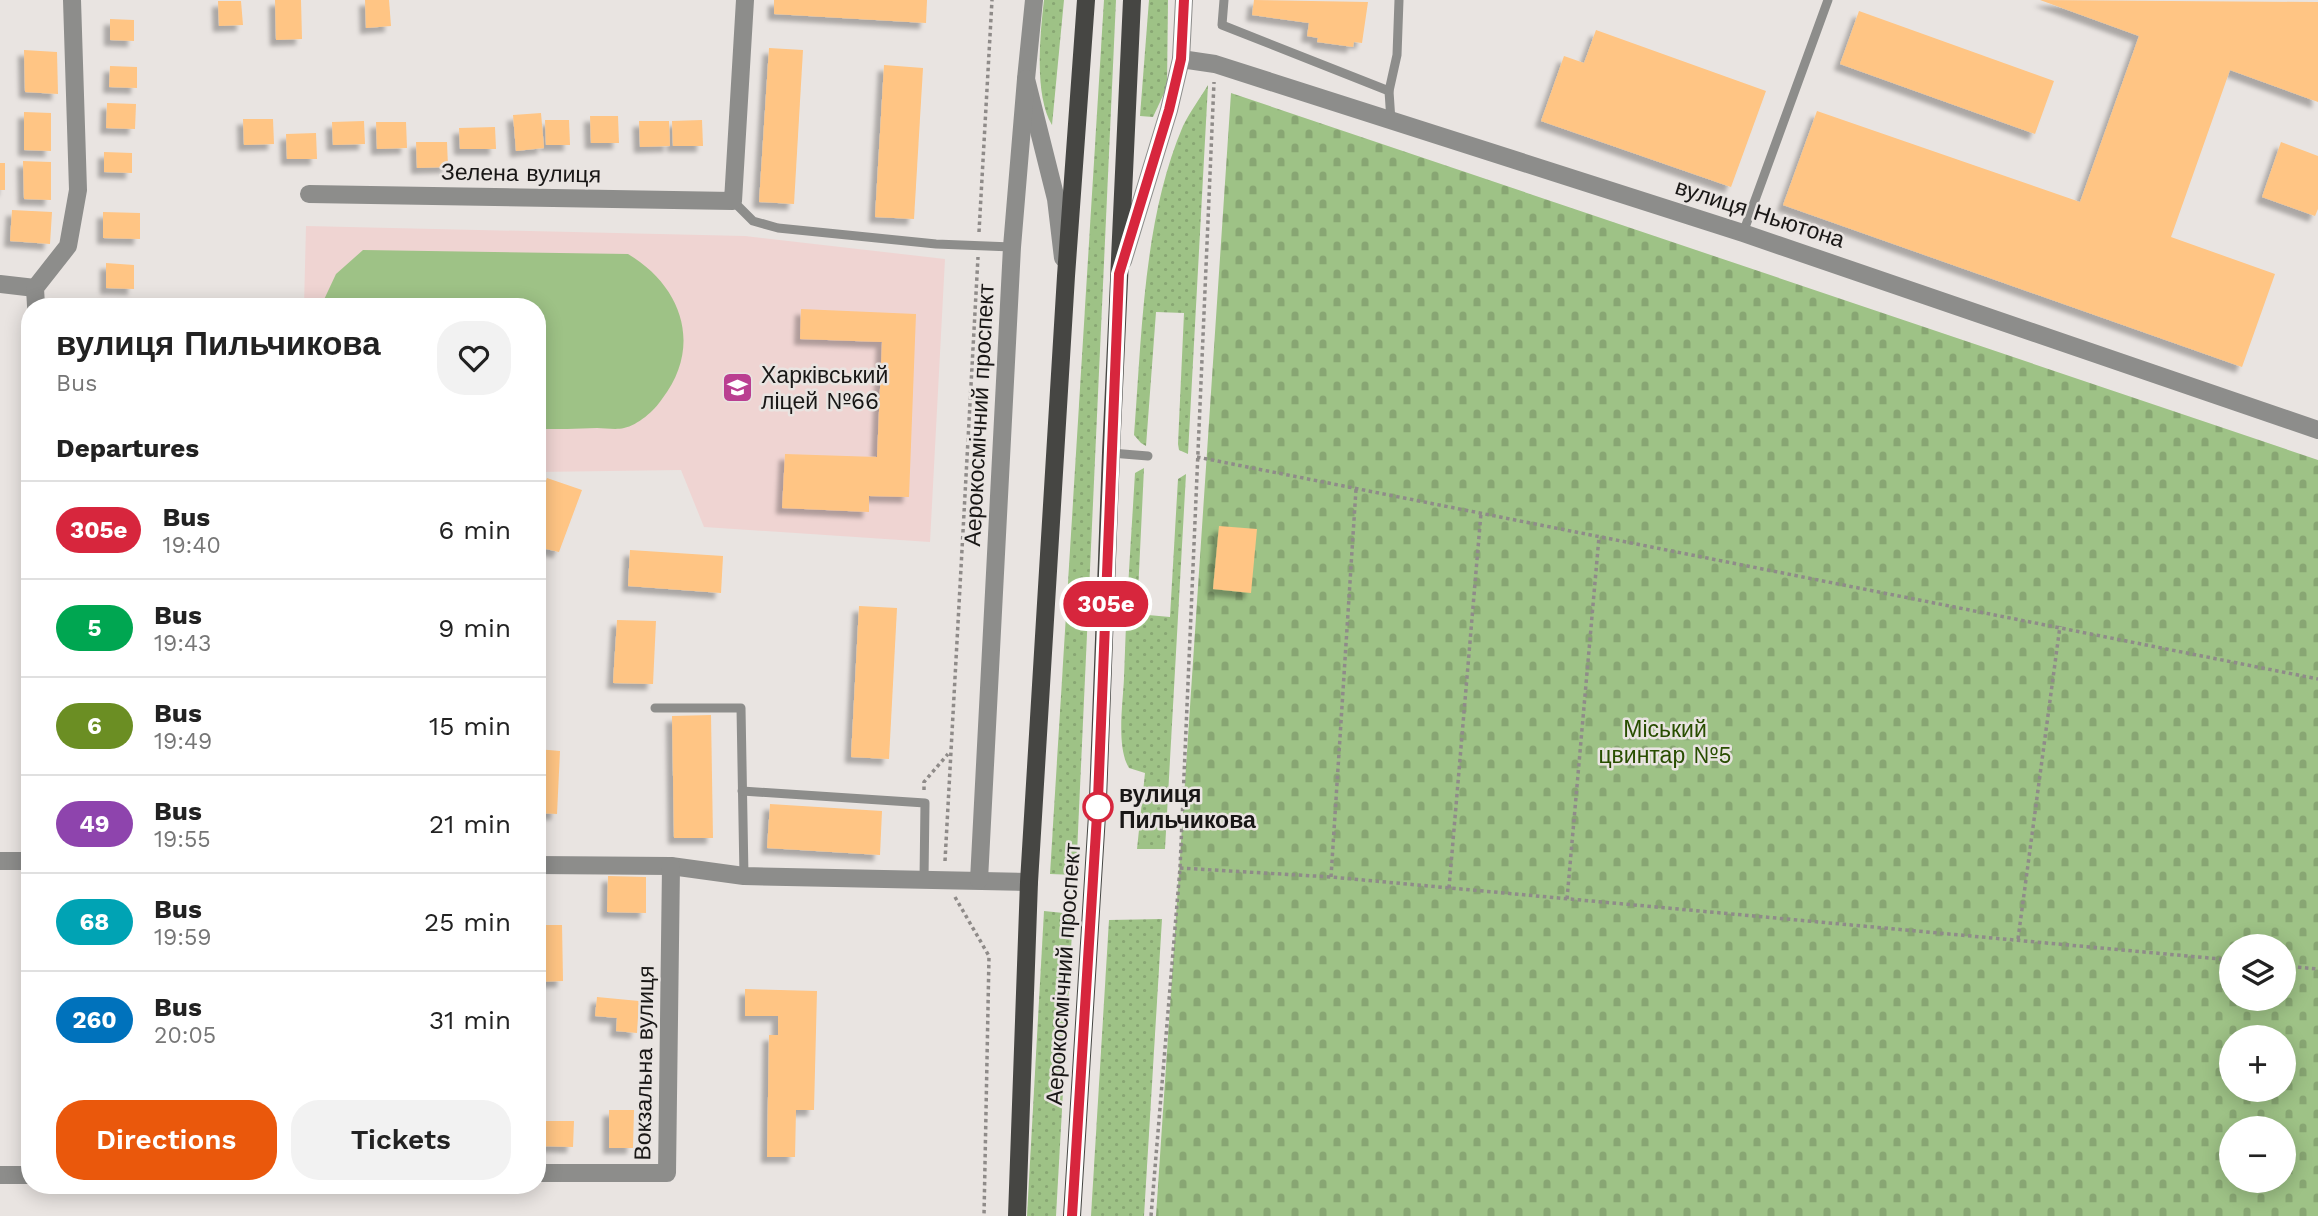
<!DOCTYPE html>
<meta charset="utf-8">
<style>
body{margin:0;font-family:"Work Sans",sans-serif;background:#f2f2f2;color:#222;height:100vh;display:flex;flex-direction:column;font-size:26px;white-space:nowrap}
*{box-sizing:border-box;margin:0}
p{font-size:23px;color:#767676}
.icon{flex:none;width:38px;height:38px;fill:none;stroke:currentColor;stroke-width:2;stroke-linecap:round;stroke-linejoin:round}
.map{position:relative;flex:1;overflow:hidden}
.details{position:absolute;left:21px;top:298px;width:525px;height:896px;display:flex;flex-direction:column;background:#fff;border-radius:28px;box-shadow:0 4px 18px #0003}
.details>*{flex:none}
.badge{padding:0 14px;border-radius:23px;font-size:24px;line-height:46px}
.controls{position:absolute;left:2219px;top:934px;display:grid;gap:14px}
.controls a{display:grid;place-items:center;width:77px;height:77px;border-radius:50%;background:#fff;box-shadow:0 4px 18px #0003;font-size:35px}
.map>.badge{position:absolute;translate:-50% -50%;box-shadow:0 0 0 4px #fff}
h2{padding:0 35px;font-size:26px;line-height:63px}
.round{display:grid;place-items:center;flex:none;width:74px;height:74px;border-radius:28px;background:#f2f2f2}
.head{display:flex;align-items:center;justify-content:space-between;height:119px;padding:0 35px}
h1{font-size:33px;font-weight:600;line-height:52px}
.button{display:flex;gap:14px;margin-top:auto;padding:14px 35px}
.button a{flex:1;height:80px;border-radius:28px;background:#ea580c;color:#fff;font-size:28px;font-weight:600;line-height:80px;text-align:center}
.button a+a{background:#f2f2f2;color:#222}
ul{padding:0;list-style:none}
li{display:flex;align-items:center;gap:21px;height:98px;padding:0 35px;border-top:2px solid #e0e0e0}
li div{flex:1}
li b{display:block;font-size:26px}
li em{font-style:normal}
li .badge{min-width:77px;font-weight:700;text-align:center}
.map>svg:first-child{display:block}
.education{fill:#efd4d2}
.grass{fill:url(#grass-dots)}
.cemetery{fill:url(#cemetery-stones);fill-rule:evenodd}
.garden{fill:#9ec286}
.building{fill:#ffc584;filter:url(#shadow)}
.lines{fill:none;stroke-linecap:round;stroke-linejoin:round}
.path{stroke:#8f8b89;stroke-width:3.5;stroke-dasharray:3.5 3.5;stroke-linecap:butt}
.lane{stroke:#8d8d8b;stroke-width:9}
.street{stroke:#8d8d8b;stroke-width:18}
.primary{stroke:#464643;stroke-width:18}
.line-casing{stroke:#fff;stroke-width:16}
.line{stroke:#d7263d;stroke-width:10}
.stop-dot{fill:#fff;stroke:#d7263d;stroke-width:3.5}
.labels{text-anchor:middle;stroke-width:5;stroke-linejoin:round;paint-order:stroke}
.street-label{font-size:23px;fill:#191716;stroke:#e9e4e1}
.poi-label{font-size:23px;fill:#191716;stroke:#e9e4e1;text-anchor:start}
.park-label{font-size:23px;fill:#284d00;stroke:#e9e4e1}
.stop-label{font-size:23px;font-weight:bold;fill:#191716;stroke:#e9e4e1;text-anchor:start}
</style>
<div class="map">
<svg width="2318" height="1216" viewBox="0 0 2318 1216">
<defs>
<pattern id="grass-dots" width="8" height="8" patternUnits="userSpaceOnUse" patternTransform="scale(1.75)"><rect width="8" height="8" fill="#9ec286"/><path d="M2 2h.1M6 6h.1" fill="none" stroke="#88a673" stroke-width="1.8" stroke-linecap="round"/></pattern>
<pattern id="cemetery-stones" width="16" height="16" patternUnits="userSpaceOnUse" patternTransform="scale(1.75)"><rect width="16" height="16" fill="#9ec286"/><path d="M2 7V4a2 2 0 0 1 4 0v3zM10 15v-3a2 2 0 0 1 4 0v3z" fill="#88a673"/></pattern>
<filter id="shadow"><feDropShadow dx="-6" dy="6" stdDeviation="2" flood-color="#0004"/></filter>
</defs>
<rect width="100%" height="100%" fill="#e9e4e1"/>
<path class="education" d="M306 226 745 236 945 259 930 542 704 527 681 470 537 472V306H304Z"/>
<g class="grass">
<path d="M1044 0H1064L1052 125C1034 96 1040 34 1044 0Z"/>
<path d="M1104 0H1116L1076 875 1050 874Z"/>
<path d="M1149 0H1168L1167 87 1153 117 1140 116Z"/>
<path d="M1208 85 1188 454 1179 450 1178 444 1184 313 1156 312 1146 446 1141 443 1134 435C1142 335 1143 220 1183 126 1190 112 1200 98 1208 85Z"/>
<path d="M1144 468 1137 614 1170 617 1178 479 1186 474 1165 849H1137L1145 773 1129 768C1116 747 1123 703 1124 678 1126 609 1131 541 1135 473Z"/>
<path d="M1044 911 1073 914 1056 1216H1027Z"/>
<path d="M1162 919 1144 1216H1091L1109 920Z"/>
</g>
<path class="cemetery" d="M1231 93 2318 460V1216H1156ZM2231 947H2284V999H2231ZM2231 1038H2284V1090H2231ZM2231 1129H2284V1181H2231Z"/>
<path class="garden" d="M363 250 628 254C682 286 703 346 662 399 654 411 638 425 624 428 616 430 605 428 597 428 577 429 557 429 537 429V306H321L336 274Z"/>
<g class="building">
<path d="M275 0H301L302 39 276 40Z"/>
<path d="M365 0H389L391 26 366 28Z"/>
<path d="M774 0H927L926 23 774 14Z"/>
<path d="M1254 0 1368 2 1362 43 1354 42 1353 47 1317 42 1318 38 1307 36 1309 23 1252 15Z"/>
<path d="M2040 0 2318 2V102L2230 70 2171 237 2275 274 2242 367 1783 205 1817 111 2080 202 2139 36Z"/>
<path d="M218 1H241L243 25 219 26Z"/>
<path d="M1859 11 2054 81 2035 134 1840 64Z"/>
<path d="M110 19 134 20V41L110 40Z"/>
<path d="M1596 30 1766 91 1731 187 1541 121 1564 56 1584 63Z"/>
<path d="M769 48 803 50 794 204 759 202Z"/>
<path d="M24 50 57 52 58 94 25 92Z"/>
<path d="M884 65 923 68 914 219 875 217Z"/>
<path d="M110 66 137 67V88L109 87Z"/>
<path d="M107 103 136 104 135 129 106 128Z"/>
<path d="M24 112 51 113V151L24 150Z"/>
<path d="M541 113 544 148 516 151 513 115Z"/>
<path d="M590 116H618L619 143H591Z"/>
<path d="M243 119H273L274 144 244 145Z"/>
<path d="M545 120H569L570 145H546Z"/>
<path d="M702 120 703 146H673L672 121Z"/>
<path d="M364 121 365 144 333 145 332 122Z"/>
<path d="M639 121H669L670 146 640 147Z"/>
<path d="M376 122H406L407 148 377 149Z"/>
<path d="M495 127 496 149H460L459 128Z"/>
<path d="M316 133 317 159H287L286 134Z"/>
<path d="M416 142H447L448 167 417 168Z"/>
<path d="M2281 142 2318 156V209L2315 216 2262 197Z"/>
<path d="M104 152 132 153V173L104 172Z"/>
<path d="M23 161 51 162V200L24 199Z"/>
<rect x="0" y="163" width="5" height="27"/>
<path d="M12 210 52 212 50 244 10 241Z"/>
<path d="M103 212 140 213V239L103 238Z"/>
<path d="M106 263 134 265V289L106 288Z"/>
<path d="M801 309 916 314 909 497 869 496V512L782 508 785 454 877 457 882 342 800 339Z"/>
<path d="M547 478 582 490 559 552 546 549 538 577 537 505Z"/>
<path d="M1219 526 1257 529 1251 593 1213 589Z"/>
<path d="M630 550 723 556 721 593 628 586Z"/>
<path d="M859 606 897 608 889 759 851 757Z"/>
<path d="M617 620 656 621 653 684 613 683Z"/>
<path d="M711 715 713 838H674L672 716Z"/>
<path d="M537 749 560 751 557 814 537 813Z"/>
<path d="M770 804 882 811 880 855 767 848Z"/>
<path d="M608 876 646 877V913L607 912Z"/>
<path d="M537 925H562L563 981 537 982Z"/>
<path d="M745 989 817 991 814 1110H796L795 1157H767L769 1035H778V1016H745Z"/>
<path d="M597 997 639 1001 637 1033 616 1031 617 1018 595 1016Z"/>
<path d="M537 1103H544V1121H574L573 1147 537 1146Z"/>
<path d="M609 1110H634L633 1148H609Z"/>
</g>
<g class="lines">
<g class="path">
<path d="M979 232 992 0"/>
<path d="M1197 457 2318 679"/>
<path d="M924 790V782L948 754"/>
<path d="M945 861 978 257"/>
<path d="M1180 868 1331 877 2231 960"/>
<path d="M1331 877 1356 489"/>
<path d="M1449 888 1481 513"/>
<path d="M955 897 989 956 984 1216"/>
<path d="M1567 899 1599 537"/>
<path d="M2018 939 2060 626"/>
<path d="M2284 966 2318 969"/>
<path d="M1151 1216 1180 868 1214 82"/>
</g>
<g class="lane">
<path d="M1224 0 1222 25 1389 91"/>
<path d="M1391 121 1389 91 1397 55 1399 0"/>
<path d="M733 201 753 221 778 228 936 244 1012 247"/>
<path d="M1743 233 1828 0"/>
<path d="M1111 453 1148 456"/>
<path d="M655 708H741L744 876"/>
<path d="M742 791 925 803 924 879"/>
</g>
<g class="street">
<path d="M1034 0 1026 79 1056 199 1063 258"/>
<path d="M1181 59 1215 64 1743 233 2318 430"/>
<path d="M309 194 733 201 745 0"/>
<path d="M1123 261 1169 110 1181 59 1184 0"/>
<path d="M0 284 35 288"/>
<path d="M36 306 35 288 68 246 78 190 72 0"/>
<path d="M0 861H30"/>
<path d="M537 865 671 866 744 876 1029 882"/>
<path d="M979 880 1012 247 1026 79"/>
<path d="M537 1173H667L671 866"/>
<path d="M0 1175H30"/>
</g>
<g class="primary">
<path d="M1017 1216 1029 882 1066 276 1086 0"/>
<path d="M1072 1216 1098 799 1111 453 1132 0"/>
</g>
</g>
<g class="lines">
<defs>
<path id="line" d="M1072 1216 1098 799 1119 274 1169 110 1181 59 1184 0"/>
</defs>
<use href="#line" class="line-casing"/>
<use href="#line" class="line"/>
</g>
<defs>
<symbol id="school-square" viewBox="-11 -11 22 22"><rect x="-9" y="-9" width="18" height="18" rx="4" fill="#ba3f91" stroke="#e9e4e1"/><path d="M0-5L7-2L0 1L-7-2ZM-4 1L0 2.5L4 1V4Q0 6-4 4Z" fill="#fff"/></symbol>
</defs>
<g fill-rule="evenodd">
<use href="#school-square" x="720" y="370" width="35" height="35"/>
</g>
<circle class="stop-dot" cx="1098" cy="807" r="14"/>
<g class="labels">
<g class="street-label">
<text transform="translate(521 173) rotate(1)" y="8">Зелена вулиця</text>
<text transform="translate(1760 213) rotate(18)" y="8">вулиця Ньютона</text>
<text transform="translate(979 415) rotate(-87)" y="8">Аерокосмічний проспект</text>
<text transform="translate(1063 974) rotate(-86)" y="8">Аерокосмічний проспект</text>
<text transform="translate(644 1063) rotate(-89)" y="8">Вокзальна вулиця</text>
</g>
<g class="poi-label">
<text x="761" y="383">Харківський<tspan x="761" dy="26">ліцей №66</tspan></text>
</g>
<g class="park-label">
<text x="1665" y="737">Міський<tspan x="1665" dy="26">цвинтар №5</tspan></text>
</g>
<g class="stop-label">
<text x="1119" y="802">вулиця<tspan x="1119" dy="26">Пильчикова</tspan></text>
</g>
</g>
</svg>
<div class="controls">
<a><svg class="icon" aria-label="layers" viewBox="0 0 24 24"><path d="M12 4l9 5-9 5-9-5zM3 14l9 5 9-5"/></svg></a>
<a>+</a>
<a>−</a>
</div>
<b class="badge" style="left:1106px;top:604px;background:#d7263d;color:#fff">305e</b>
<section class="details">
<div class="head"><div><h1>вулиця Пильчикова</h1><p>Bus</p></div><a class="round"><svg class="icon" aria-label="heart" viewBox="0 0 24 24"><path d="M12 20l-8-8c-3-5 5-10 8-4 3-6 11-1 8 4z"/></svg></a></div>
<h2>Departures</h2>
<ul>
<li><span class="badge" style="background:#d7263d;color:#fff">305e</span><div><b>Bus</b><p>19:40</p></div><em>6 min</em></li>
<li><span class="badge" style="background:#00a651;color:#fff">5</span><div><b>Bus</b><p>19:43</p></div><em>9 min</em></li>
<li><span class="badge" style="background:#6b8e23;color:#fff">6</span><div><b>Bus</b><p>19:49</p></div><em>15 min</em></li>
<li><span class="badge" style="background:#8e44ad;color:#fff">49</span><div><b>Bus</b><p>19:55</p></div><em>21 min</em></li>
<li><span class="badge" style="background:#00a3b4;color:#fff">68</span><div><b>Bus</b><p>19:59</p></div><em>25 min</em></li>
<li><span class="badge" style="background:#0072bc;color:#fff">260</span><div><b>Bus</b><p>20:05</p></div><em>31 min</em></li>
</ul>
<div class="button"><a>Directions</a><a>Tickets</a></div>
</section>
</div>
